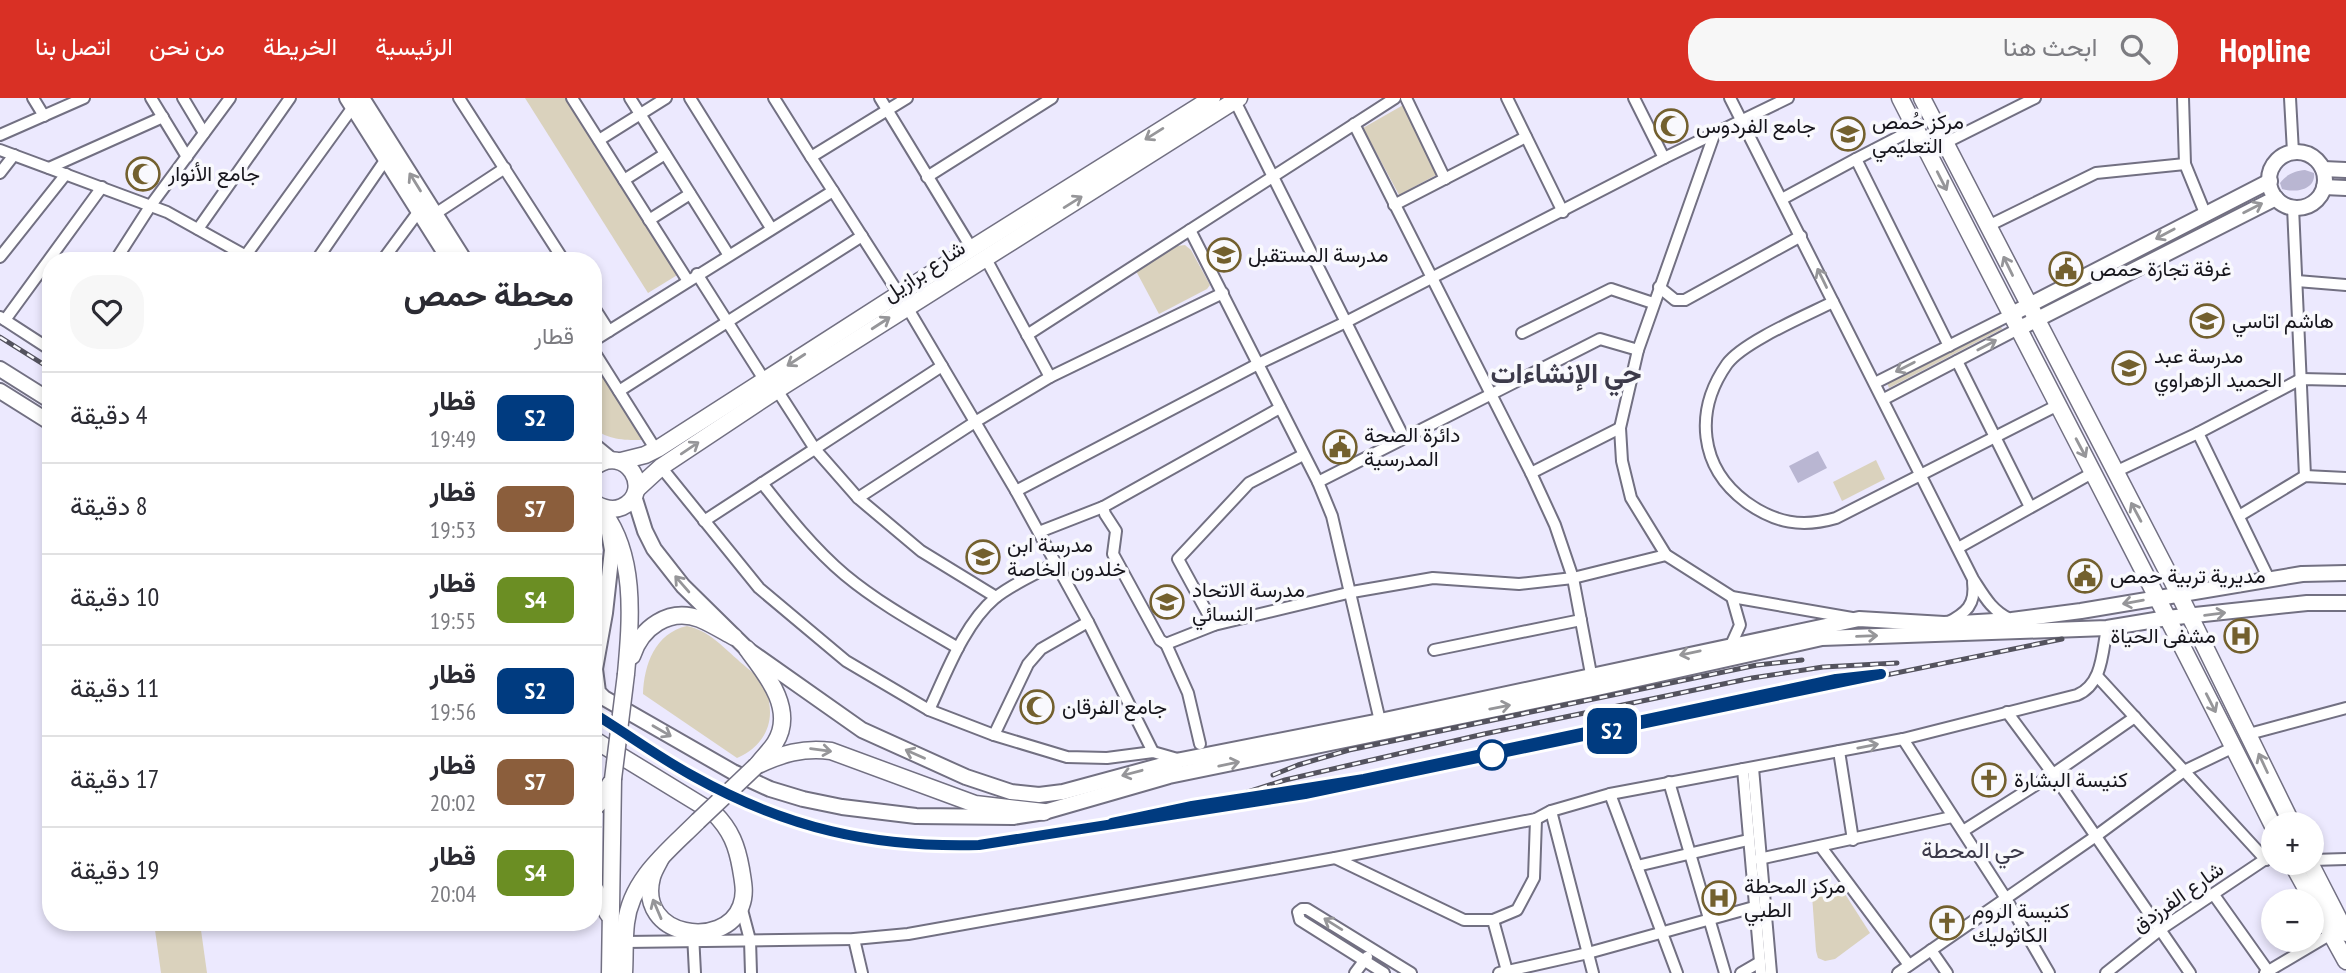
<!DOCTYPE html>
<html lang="ar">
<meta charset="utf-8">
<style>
body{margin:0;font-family:"PT Sans Narrow",Vazirmatn,sans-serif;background:#f7f7f7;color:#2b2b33;direction:rtl;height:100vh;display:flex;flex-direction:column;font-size:26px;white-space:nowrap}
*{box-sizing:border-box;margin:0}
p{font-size:23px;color:#7c7c81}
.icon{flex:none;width:38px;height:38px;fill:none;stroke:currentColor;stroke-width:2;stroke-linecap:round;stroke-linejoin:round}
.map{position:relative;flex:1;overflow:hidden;direction:ltr}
.drawer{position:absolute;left:42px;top:154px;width:560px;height:679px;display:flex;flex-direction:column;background:#fff;border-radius:28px;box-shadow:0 4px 10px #0003;direction:rtl}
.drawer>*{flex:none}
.badge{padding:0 14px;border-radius:10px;font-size:24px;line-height:46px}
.controls{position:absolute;left:2261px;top:714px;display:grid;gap:14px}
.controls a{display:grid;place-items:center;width:63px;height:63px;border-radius:50%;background:#fff;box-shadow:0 4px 10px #0003;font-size:35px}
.map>.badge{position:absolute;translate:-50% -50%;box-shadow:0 0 0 4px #fff}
.round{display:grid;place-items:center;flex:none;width:74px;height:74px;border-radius:28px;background:#f7f7f7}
.headline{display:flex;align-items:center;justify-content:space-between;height:119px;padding:0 28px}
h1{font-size:33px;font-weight:700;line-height:52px}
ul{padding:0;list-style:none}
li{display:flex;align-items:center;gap:21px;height:91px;padding:0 28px;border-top:2px solid #e1e1e2}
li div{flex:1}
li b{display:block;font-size:26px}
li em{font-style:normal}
li .badge{min-width:77px;font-weight:700;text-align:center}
header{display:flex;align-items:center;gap:42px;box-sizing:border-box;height:98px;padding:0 35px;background:#d93025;color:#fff}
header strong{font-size:33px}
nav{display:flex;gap:38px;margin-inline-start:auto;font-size:24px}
.search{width:490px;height:63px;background:#f7f7f7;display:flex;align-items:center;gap:18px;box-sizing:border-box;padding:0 24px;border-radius:28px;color:#7c7c81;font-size:26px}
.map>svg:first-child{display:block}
.green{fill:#dad2bd}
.water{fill:#b9b6d2}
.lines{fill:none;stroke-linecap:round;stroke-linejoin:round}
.minor-casing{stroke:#727082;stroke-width:14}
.major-casing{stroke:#727082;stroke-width:18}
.highway-casing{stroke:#727082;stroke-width:19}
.minor{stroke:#fff;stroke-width:10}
.major{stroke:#fff;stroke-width:14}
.highway{stroke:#fff;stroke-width:16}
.rail-casing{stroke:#54535e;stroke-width:5}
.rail{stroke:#f9f9fd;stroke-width:2.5;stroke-dasharray:8;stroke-linecap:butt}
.highway-bridge-casing{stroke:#727082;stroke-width:19;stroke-linecap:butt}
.highway-bridge{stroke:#fff;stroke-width:16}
.oneway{stroke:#969699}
.line-casing{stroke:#fff;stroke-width:16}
.line{stroke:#003b80;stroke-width:10}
.stop-dot{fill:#fff;stroke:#003b80;stroke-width:3.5}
.labels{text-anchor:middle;stroke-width:7;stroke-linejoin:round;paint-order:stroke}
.poi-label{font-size:21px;fill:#16151c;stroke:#f9f9fd;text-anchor:start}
.street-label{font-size:21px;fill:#16151c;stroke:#f9f9fd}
.neighbourhood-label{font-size:23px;fill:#3c3a4a;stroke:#f9f9fd}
.district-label{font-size:28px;font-weight:bold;fill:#3c3a4a;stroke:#f9f9fd}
</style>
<header>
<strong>Hopline</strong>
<div class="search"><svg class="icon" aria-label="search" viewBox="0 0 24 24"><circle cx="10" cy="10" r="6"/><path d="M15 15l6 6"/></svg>ابحث هنا</div>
<nav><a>الرئيسية</a><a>الخريطة</a><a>من نحن</a><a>اتصل بنا</a></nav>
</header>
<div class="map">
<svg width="2346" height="875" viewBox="0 0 2346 875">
<rect width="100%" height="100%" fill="#ece9fe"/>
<g class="green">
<path d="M525 0H567L679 176 648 195Z"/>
<path d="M1405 6 1438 76 1399 97 1363 30Z"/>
<path d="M2244 103 2247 107 2057 203 2054 199Z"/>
<path d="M1185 147 1191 152 1210 187 1207 191 1159 216 1136 173 1177 148Z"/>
<path d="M2000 226 2002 231 1889 290 1887 285Z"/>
<path d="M593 261 643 339 641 342C622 342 609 342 593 330Z"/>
<path d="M1876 362 1885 381 1842 403 1833 384Z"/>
<path d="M687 528C709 533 721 547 737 561 745 569 759 578 765 588 768 592 769 599 769 604 774 630 760 650 737 660L643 596C644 567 655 535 687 528Z"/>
<path d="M1838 785 1870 835 1835 861 1825 863 1818 860 1816 853 1812 797Z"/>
<path d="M200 825 207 875H161L155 832Z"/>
</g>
<g class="water">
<path d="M2305 72 2314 75C2316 92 2295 95 2282 91L2280 85C2287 76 2295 73 2305 72Z"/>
<path d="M1818 353 1827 370 1798 385 1789 368Z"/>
</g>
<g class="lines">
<defs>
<g id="minor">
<path d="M33 0 44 18"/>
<path d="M151 0 187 59"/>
<path d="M183 0 204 35"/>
<path d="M459 0 564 163"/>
<path d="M572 0 688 183"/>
<path d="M630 0 728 156"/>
<path d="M690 0 771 130"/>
<path d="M774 0 811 59"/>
<path d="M880 0 972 151"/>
<path d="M1406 0 1445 81"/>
<path d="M1507 0 1563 114"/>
<path d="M1634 0 1664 60"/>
<path d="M1730 0 1973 481C1984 498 1992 513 2010 521"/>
<path d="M2183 0 2185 66 2205 115"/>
<path d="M2290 0 2293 54"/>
<path d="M1235 3 1404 340"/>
<path d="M1354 26 1531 375 1555 427 1573 480 1591 576"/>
<path d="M1916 30 1856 61 1949 248"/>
<path d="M0 37 84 0"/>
<path d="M1714 37 1638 252 1620 330 1622 363 1631 400 1666 457 1732 499 1852 520"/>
<path d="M599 42 666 0"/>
<path d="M1945 45 2035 0"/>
<path d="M0 52 167 114 255 163"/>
<path d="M49 70 163 19"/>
<path d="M0 75 14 57"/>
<path d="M927 79 1052 0"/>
<path d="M624 82 665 56"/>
<path d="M833 93 899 196"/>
<path d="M1782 101 1856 61"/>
<path d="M1394 107 1526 39"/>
<path d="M2293 109 2305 378"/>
<path d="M435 116 505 70"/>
<path d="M649 122 690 96"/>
<path d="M1988 128 2096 75 2185 66"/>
<path d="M198 131 290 0"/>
<path d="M1190 132 1318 384 1332 418 1380 623"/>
<path d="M246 157 353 9"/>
<path d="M0 159 66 76"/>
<path d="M115 163 151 107 230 0"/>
<path d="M316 163 386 61"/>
<path d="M382 163 419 113"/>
<path d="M697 176 765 283"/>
<path d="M2297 183 2346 187"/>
<path d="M1659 189 1675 202H1685L1801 138"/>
<path d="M1833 204C1807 217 1743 244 1727 266 1694 313 1699 369 1746 404 1775 425 1802 430 1836 420L2058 307"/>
<path d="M593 208 609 233"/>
<path d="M907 209 1016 393"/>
<path d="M0 219 51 252"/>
<path d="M5 222 102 89"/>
<path d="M1522 235 1611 191 1653 205"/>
<path d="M1027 237 1395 0"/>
<path d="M593 243 833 93 811 59 907 0"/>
<path d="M593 252 656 352"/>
<path d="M1957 263 2030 409"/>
<path d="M1050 279 1223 195"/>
<path d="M1875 285 2010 217"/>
<path d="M777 292 815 351 858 400 975 324 1050 279 985 159"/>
<path d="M619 293 862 138"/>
<path d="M1884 301 2018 231"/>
<path d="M2198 335 2301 281 2346 282"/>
<path d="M1303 357 1249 385 1178 461 1214 527 1352 494 1433 480 1519 486 1573 480 1666 457"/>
<path d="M661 369 759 490 846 563 929 612 994 637 1067 659 1107 660 1153 654 1181 662"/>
<path d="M2115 374 2198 335 2269 481"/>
<path d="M1531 375 1620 330"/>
<path d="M1318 384 1600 241 1638 252"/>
<path d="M762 385C787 417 814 451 845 477 880 506 919 527 958 550"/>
<path d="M858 400 921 453 996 499"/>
<path d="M2239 418 2305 378 2346 380"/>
<path d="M704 423 942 268"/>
<path d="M1039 434 1103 409"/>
<path d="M1958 450 2094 374"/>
<path d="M1947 525C1966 515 1976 507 1973 484"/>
<path d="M1214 527 1166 546 1160 542 1113 456 1116 433 1105 416 1103 409 1280 310"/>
<path d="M1166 546 1188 595 1200 646"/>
<path d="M1731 547 1740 527 1732 499"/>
<path d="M1434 552 1581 522"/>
<path d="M2097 578 2266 762"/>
<path d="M929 612C946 576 964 526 995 500 1012 486 1036 476 1056 465"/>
<path d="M2007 614 2053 676 2190 875"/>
<path d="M2249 636 2346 610"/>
<path d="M994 637 1028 566 1041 551 1088 524"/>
<path d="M1903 641 2005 799 2049 875"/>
<path d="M1839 653 1853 742"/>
<path d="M1153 654 1088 524 1016 393 1258 266 1346 224 1664 60 1788 0"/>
<path d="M1753 670 1771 875"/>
<path d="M1743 671 1761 875"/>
<path d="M1669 684 1725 875"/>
<path d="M1610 696 1677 875"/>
<path d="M1551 713 1593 875"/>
<path d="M1963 733 2053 676 2135 619"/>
<path d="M1821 749 1909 867"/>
<path d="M1335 760 1464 822H1493L1517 812 1534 780 1536 721"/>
<path d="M1759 761 1952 719"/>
<path d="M2312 762 2346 761"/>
<path d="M1637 768 1748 742"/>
<path d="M2214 797 2268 873"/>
<path d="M741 808 750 842 751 875"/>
<path d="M1493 822 1507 873"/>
<path d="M693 836 695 875"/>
<path d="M854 841 862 875"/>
<path d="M625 844 854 841 908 836 1335 760 1536 721 1551 713 1610 696 1903 641 2077 597C2103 586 2102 554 2107 530"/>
<path d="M1931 852 1947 875"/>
<path d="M1355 875 1367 859"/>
<path d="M1384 875 1300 822 1298 814 1302 811H1307L1411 875"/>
<path d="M1499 875 1588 855 1754 809"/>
<path d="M1741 875 1760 864"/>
<path d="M1898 875 2096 738 2184 673 2234 649"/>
<path d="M2106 875 2161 831 2273 756"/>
<path d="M2265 875 2331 836"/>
</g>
<g id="major">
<path d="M347 0 450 163"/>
<path d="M362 0 465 163"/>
<circle cx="2297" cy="82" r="28"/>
<path d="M2323 71 2346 72"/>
<path d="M2324 89 2346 90"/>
<path d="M2010 217 2270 83"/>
<path d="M2018 231 2276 100"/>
<path d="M0 271 51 303"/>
<path d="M0 293 51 325"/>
<path d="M593 347 610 361"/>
<path d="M634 398 645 433 654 451 683 488 747 551 862 632 966 679 1011 694 1039 697 1063 694 1181 662 1380 623 1859 521 1944 526 2012 522 2081 513 2302 476 2346 475"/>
<path d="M608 429 612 452 605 515 595 571 598 594 604 600 733 674 770 691 803 701 842 709 916 718 1013 719 1044 714 1169 678 1593 591 1822 540 2107 530 2167 520 2307 505H2346"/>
</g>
<g id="highway">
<path d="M1900 0C2024 243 2151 484 2273 728"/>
<path d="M1922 0 2179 496 2292 726"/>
<path d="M621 363 645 357 659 350 899 196 1212 0"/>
<path d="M593 370C626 343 655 394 622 409 613 413 605 411 596 406"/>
<path d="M637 391 661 369 777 292 1239 0"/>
<path d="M599 409C637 453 631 521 626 576"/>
<path d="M747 551C766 576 796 612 775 645 770 653 763 659 758 666"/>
<path d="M632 558C641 530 669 509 700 521 712 526 723 533 734 539"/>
<path d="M593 641 714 715C731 732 737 748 741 771 743 784 746 795 741 808 725 852 636 840 652 779 654 772 658 766 661 760"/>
<path d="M756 668C781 656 804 649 831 653L975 706 1044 714"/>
<path d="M593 711 603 701 610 686"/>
<path d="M2292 765 2346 863"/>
<path d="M2310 765 2346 835"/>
<path d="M593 787 608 816"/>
<path d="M610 875 613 681"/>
<path d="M624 875C625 859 624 841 626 825 631 781 668 753 698 723"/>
</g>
</defs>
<use href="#minor" class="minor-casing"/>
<use href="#major" class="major-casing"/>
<use href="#highway" class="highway-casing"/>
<use href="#minor" class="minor"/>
<use href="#major" class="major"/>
<use href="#highway" class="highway"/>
<defs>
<g id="rail">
<path d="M0 239 51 271"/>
<path d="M593 615C626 636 659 659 693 678 786 730 873 749 979 747L1305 696 2062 541"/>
<path d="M1273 677 1298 667 1349 652 1757 567 1802 562"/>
<path d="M1229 700 1285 682 1484 636 1752 580 1823 569 1897 565"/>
</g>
</defs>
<use href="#rail" class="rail-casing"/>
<use href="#rail" class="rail"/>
<defs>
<g id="highway-bridge">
<path d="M613 681 626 576"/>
<path d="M698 723 756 668"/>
</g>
</defs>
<use href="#highway-bridge" class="highway-bridge-casing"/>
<use href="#highway-bridge" class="highway-bridge"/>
</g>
<defs><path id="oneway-shaft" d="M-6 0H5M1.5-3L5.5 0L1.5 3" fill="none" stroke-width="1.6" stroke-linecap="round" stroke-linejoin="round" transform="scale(1.75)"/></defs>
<g class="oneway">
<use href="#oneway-shaft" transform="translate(1154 36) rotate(148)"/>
<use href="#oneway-shaft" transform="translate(1942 83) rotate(63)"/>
<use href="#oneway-shaft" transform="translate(415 84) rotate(-122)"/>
<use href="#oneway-shaft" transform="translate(1073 104) rotate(-32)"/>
<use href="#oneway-shaft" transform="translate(2253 110) rotate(-27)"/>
<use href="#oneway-shaft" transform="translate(2165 136) rotate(152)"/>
<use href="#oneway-shaft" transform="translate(2008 168) rotate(-116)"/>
<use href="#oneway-shaft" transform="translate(1822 180) rotate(-116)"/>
<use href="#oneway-shaft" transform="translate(881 225) rotate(-33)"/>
<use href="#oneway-shaft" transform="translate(1987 247) rotate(-28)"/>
<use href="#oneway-shaft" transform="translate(796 262) rotate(147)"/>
<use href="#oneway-shaft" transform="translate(1905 269) rotate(153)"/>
<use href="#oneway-shaft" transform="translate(690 350) rotate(-34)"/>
<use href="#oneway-shaft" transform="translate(2081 350) rotate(62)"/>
<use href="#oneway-shaft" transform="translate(2136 414) rotate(-118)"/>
<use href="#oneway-shaft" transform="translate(682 486) rotate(-131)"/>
<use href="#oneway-shaft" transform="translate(2133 504) rotate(170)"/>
<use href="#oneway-shaft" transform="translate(2215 516) rotate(-7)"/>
<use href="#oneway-shaft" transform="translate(1867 538) rotate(-2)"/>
<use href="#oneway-shaft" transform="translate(1690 555) rotate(168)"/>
<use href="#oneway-shaft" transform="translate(2211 605) rotate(63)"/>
<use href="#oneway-shaft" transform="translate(1500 609) rotate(-11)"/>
<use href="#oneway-shaft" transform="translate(662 633) rotate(30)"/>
<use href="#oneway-shaft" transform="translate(1868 648) rotate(-11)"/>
<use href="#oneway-shaft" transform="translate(821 652) rotate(7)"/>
<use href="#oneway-shaft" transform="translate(915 656) rotate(-156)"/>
<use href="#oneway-shaft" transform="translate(2263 665) rotate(-115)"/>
<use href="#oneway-shaft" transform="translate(1229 666) rotate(-12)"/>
<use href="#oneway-shaft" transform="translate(1132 675) rotate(165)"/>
<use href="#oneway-shaft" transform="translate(657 811) rotate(-113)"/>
<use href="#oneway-shaft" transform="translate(1333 826) rotate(-148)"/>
</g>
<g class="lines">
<defs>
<path id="line" d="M593 615C626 635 658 659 693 678 786 730 873 750 979 747L1305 696 1881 576 1836 581 1364 681 1192 708 1112 725"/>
</defs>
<use href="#line" class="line-casing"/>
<use href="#line" class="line"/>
</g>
<defs>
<symbol id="mosque-ring" viewBox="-11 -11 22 22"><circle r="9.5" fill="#f9f9fd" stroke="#73602e" stroke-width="1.5"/><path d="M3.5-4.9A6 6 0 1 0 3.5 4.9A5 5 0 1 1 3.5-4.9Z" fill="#73602e"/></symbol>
<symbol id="school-ring" viewBox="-11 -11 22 22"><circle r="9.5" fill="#f9f9fd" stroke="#73602e" stroke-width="1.5"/><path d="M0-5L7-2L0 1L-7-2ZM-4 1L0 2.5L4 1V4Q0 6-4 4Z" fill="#73602e"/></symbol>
<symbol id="civic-ring" viewBox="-11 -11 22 22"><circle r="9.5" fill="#f9f9fd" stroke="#73602e" stroke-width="1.5"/><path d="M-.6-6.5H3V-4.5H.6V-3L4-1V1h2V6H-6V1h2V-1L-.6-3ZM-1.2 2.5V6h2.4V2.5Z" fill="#73602e"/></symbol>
<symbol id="hospital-ring" viewBox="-11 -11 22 22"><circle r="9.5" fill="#f9f9fd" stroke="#73602e" stroke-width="1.5"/><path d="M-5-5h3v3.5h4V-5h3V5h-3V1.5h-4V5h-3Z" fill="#73602e"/></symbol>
<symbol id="church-ring" viewBox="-11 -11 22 22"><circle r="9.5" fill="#f9f9fd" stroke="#73602e" stroke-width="1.5"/><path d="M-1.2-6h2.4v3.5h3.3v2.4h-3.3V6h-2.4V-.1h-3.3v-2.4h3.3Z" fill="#73602e"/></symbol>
</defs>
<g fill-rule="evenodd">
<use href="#mosque-ring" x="1652" y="9" width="38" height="38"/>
<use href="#school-ring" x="1829" y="17" width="38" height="38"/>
<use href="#mosque-ring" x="124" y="57" width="38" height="38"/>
<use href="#school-ring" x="1205" y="138" width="38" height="38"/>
<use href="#civic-ring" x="2047" y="152" width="38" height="38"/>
<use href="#school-ring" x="2188" y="204" width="38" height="38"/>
<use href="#school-ring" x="2110" y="251" width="38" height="38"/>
<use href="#civic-ring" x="1321" y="330" width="38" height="38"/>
<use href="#school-ring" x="964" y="440" width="38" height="38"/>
<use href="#civic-ring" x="2066" y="459" width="38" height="38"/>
<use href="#school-ring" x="1148" y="485" width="38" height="38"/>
<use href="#hospital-ring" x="2222" y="519" width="38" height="38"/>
<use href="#mosque-ring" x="1018" y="590" width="38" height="38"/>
<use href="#church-ring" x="1970" y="663" width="38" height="38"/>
<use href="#hospital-ring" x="1700" y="781" width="38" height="38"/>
<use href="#church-ring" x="1928" y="806" width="38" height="38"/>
</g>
<circle class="stop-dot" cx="1492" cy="657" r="14"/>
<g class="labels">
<g class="poi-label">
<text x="1872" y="31">مركز حُمص<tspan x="1872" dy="24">التعليمي</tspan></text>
<text x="1696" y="35">جامع الفردوس</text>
<text x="168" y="83">جامع الأنوار</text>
<text x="1248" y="164">مدرسة المستقبل</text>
<text x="2090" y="178">غرفة تجارة حمص</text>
<text x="2232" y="230">هاشم اتاسي</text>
<text x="2154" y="265">مدرسة عبد<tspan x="2154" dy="24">الحميد الزهراوي</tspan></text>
<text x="1364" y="344">دائرة الصحة<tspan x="1364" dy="24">المدرسية</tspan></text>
<text x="1007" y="454">مدرسة ابن<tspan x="1007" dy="24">خلدون الخاصة</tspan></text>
<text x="2110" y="485">مديرية تربية حمص</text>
<text x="1192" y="499">مدرسة الاتحاد<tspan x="1192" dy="24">النسائي</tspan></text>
<text x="2216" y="545" text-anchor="end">مشفى الحياة</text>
<text x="1062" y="616">جامع الفرقان</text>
<text x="2014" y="689">كنيسة البشارة</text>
<text x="1744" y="795">مركز المحطة<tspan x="1744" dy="24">الطبي</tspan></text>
<text x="1972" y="820">كنيسة الروم<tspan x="1972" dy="24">الكاثوليك</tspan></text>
</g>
<g class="street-label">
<text transform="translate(924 173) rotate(-33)" y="7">شارع برازيل</text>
<text transform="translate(2178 799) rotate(-35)" y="7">شارع الفرزدق</text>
</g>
<g class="neighbourhood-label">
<text x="1973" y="760">حي المحطة</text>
</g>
<g class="district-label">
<text x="1566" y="285">حي الإنشاءات</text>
</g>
</g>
</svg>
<div class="controls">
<a>+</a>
<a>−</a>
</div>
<b class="badge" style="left:1612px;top:633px;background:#003b80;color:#fff">S2</b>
<section class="drawer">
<div class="headline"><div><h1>محطة حمص</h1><p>قطار</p></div><a class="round"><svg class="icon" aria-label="heart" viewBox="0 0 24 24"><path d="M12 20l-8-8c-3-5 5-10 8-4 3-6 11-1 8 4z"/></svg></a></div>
<ul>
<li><span class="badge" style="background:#003b80;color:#fff">S2</span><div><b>قطار</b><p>19:49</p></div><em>4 دقيقة</em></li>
<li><span class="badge" style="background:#8b5e3c;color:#fff">S7</span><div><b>قطار</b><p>19:53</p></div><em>8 دقيقة</em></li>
<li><span class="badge" style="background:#6b8e23;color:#fff">S4</span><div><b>قطار</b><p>19:55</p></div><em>10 دقيقة</em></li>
<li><span class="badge" style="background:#003b80;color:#fff">S2</span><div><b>قطار</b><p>19:56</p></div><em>11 دقيقة</em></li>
<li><span class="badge" style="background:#8b5e3c;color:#fff">S7</span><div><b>قطار</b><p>20:02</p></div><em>17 دقيقة</em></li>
<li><span class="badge" style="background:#6b8e23;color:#fff">S4</span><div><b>قطار</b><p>20:04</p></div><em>19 دقيقة</em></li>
</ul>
</section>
</div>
